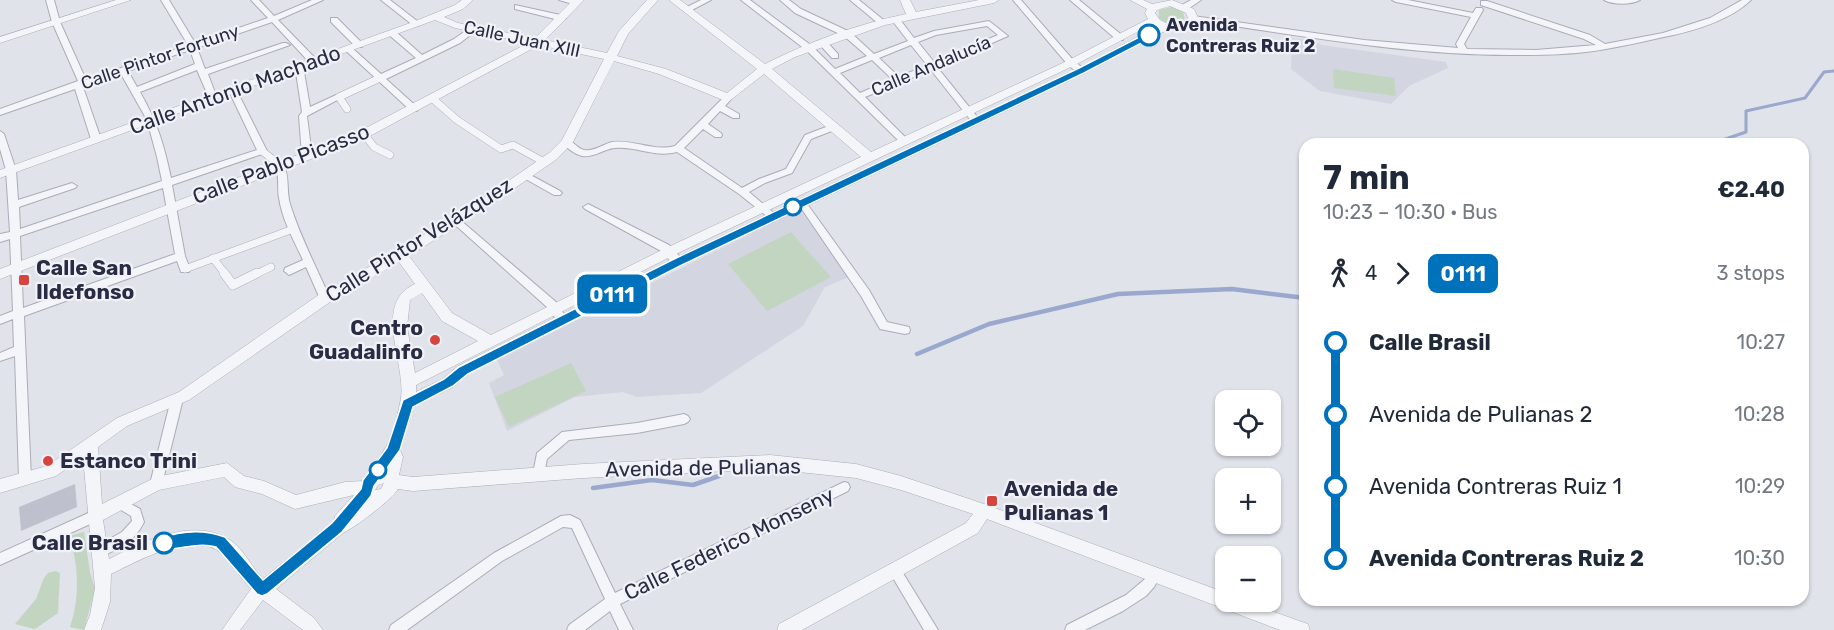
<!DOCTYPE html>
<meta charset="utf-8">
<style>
body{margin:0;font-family:Rubik,sans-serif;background:#f6f6f7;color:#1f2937;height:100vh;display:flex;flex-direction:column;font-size:22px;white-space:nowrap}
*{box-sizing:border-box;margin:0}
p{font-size:20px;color:#747a83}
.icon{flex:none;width:33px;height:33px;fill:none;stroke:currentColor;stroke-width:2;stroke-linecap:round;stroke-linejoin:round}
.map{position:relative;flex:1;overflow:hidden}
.drawer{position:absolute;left:1299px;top:138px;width:510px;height:468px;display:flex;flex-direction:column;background:#fff;border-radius:18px;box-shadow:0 2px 4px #0004}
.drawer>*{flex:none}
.badge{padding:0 12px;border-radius:9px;font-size:21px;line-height:39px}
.controls{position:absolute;left:1215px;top:390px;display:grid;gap:12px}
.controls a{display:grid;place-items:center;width:66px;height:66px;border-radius:12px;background:#fff;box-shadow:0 2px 4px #0004;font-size:30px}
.map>.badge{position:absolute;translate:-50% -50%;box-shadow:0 0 0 3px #fff}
.legs{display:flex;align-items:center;gap:9px;height:66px;padding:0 24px;font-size:20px}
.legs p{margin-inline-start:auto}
.headline{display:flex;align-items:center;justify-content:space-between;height:102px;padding:0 24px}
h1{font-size:33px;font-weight:700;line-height:45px}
ul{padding:0 24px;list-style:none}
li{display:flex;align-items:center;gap:21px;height:72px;font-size:22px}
li i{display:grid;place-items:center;width:9px;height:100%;margin:0 8px;background:currentColor}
li i::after{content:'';width:15px;height:15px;margin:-8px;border:4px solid;border-radius:50%;background:#fff}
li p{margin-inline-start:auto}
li:first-child i{background:linear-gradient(#0000 50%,currentColor 0)}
li:last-child i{background:linear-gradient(currentColor 50%,#0000 0)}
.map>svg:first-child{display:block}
.built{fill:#d3d5e0}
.green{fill:#c2d5c1}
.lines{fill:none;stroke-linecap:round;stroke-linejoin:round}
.stream-far1{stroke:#9aa8cd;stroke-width:3}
.stream{stroke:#9aa8cd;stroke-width:4.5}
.building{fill:#bec0ce}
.pedestrian-far1-casing{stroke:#aaacb9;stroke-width:8}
.pedestrian-casing{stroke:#aaacb9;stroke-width:10}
.minor-casing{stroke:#aaacb9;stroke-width:2}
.tertiary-casing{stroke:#aaacb9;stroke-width:1}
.pedestrian-far1{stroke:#f4f5f8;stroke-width:7}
.pedestrian{stroke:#f4f5f8;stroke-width:9}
.minor{fill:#f4f5f8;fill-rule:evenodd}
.tertiary{fill:#f4f5f8;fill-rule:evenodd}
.line-1{fill:#0072bc;stroke:#fff;stroke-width:1.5}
.stop-1-dot{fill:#fff;stroke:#0072bc;stroke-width:3}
.poi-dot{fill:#d7463e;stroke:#f1f2f8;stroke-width:2}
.labels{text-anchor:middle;stroke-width:4.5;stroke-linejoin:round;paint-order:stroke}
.far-stop-label{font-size:18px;font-weight:bold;fill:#282c44;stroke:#f1f2f8;text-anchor:start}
.far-street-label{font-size:18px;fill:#282c44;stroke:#f1f2f8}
.street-label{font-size:21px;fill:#282c44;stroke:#f1f2f8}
.poi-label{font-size:21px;font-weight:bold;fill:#282c44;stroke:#f1f2f8;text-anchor:start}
.stop-label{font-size:21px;font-weight:bold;fill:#282c44;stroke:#f1f2f8;text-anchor:end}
</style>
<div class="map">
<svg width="1834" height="630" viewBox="0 0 1834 630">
<rect width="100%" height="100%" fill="#e1e3eb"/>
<g class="built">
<path d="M1292 38 1314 41 1322 45 1446 62 1448 68 1409 86 1391 104 1320 91 1291 69Z"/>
<path d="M800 209 849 277 825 287 803 326 701 393 637 397 623 392 575 397 507 431 489 383 504 375 497 360Z"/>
</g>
<g class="green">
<path d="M1171 7 1183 12 1185 20C1177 26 1167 25 1159 18V10Z"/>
<path d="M1333 69 1394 78 1396 96 1334 88Z"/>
<path d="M791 232 831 277 767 311 728 264Z"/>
<path d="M571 363 586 391 509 427 495 397Z"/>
<path d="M84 532 90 572 95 589 84 630 70 627C80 598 79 566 69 536Z"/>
<path d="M55 571 60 573 58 613 35 629 15 624 36 599 44 578 48 573Z"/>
</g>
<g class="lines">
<path class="stream-far1" d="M1711 144 1746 132V111L1805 98 1824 72 1834 71"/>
<g class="stream">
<path d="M917 354 989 324 1118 294 1232 289 1305 298"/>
<path d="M593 488 652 480 693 485 719 476"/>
</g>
</g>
<path class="building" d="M75 484 77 507 21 531 19 507Z"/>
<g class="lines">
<defs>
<g id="pedestrian-far1">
<path d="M433 99 457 120 501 149 513 145 544 162"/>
<path d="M347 109 339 97 380 78"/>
<path d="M364 134 374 147 390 155"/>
<path d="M262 151 280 165"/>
<path d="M213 258 226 275"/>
<path d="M185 269 293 229"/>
<path d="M254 275 271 267"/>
</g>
<path id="pedestrian" d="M224 273 233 285 257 273"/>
<g id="minor">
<path d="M46 0H54L60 22 86 80 188 45 161 0H169L195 43 268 18 251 0H259L274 16 312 0H323L278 20 316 59V63H310L272 22 197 48 205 69 283 43H286L290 45 208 74 217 98 216 100H210L209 98 197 70 140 92C157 122 164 144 171 178L257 150 229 91 230 89 233 88 237 91 267 151 265 153 172 185 185 256 190 269 189 272H181L177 261 24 316 31 479 29 483 25 484 21 483 19 479 15 356 0 361V353L14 347 13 319 0 324V316L13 311 10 239 0 242V234L10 232 6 170 0 149V131L4 134 16 170 18 200 72 183 77 186 75 188 19 207 20 229 162 181 157 157 147 120 121 74 83 87 101 139 99 141 96 142 91 139 75 89 0 115V109L78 81 52 22ZM190 50 195 64 137 87 128 71ZM163 188 175 254 23 308 20 236Z"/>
<path d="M381 0H390L421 24 417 26H414Z"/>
<path d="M559 0H573L580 3 576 5Z"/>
<path d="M701 0H711L690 11H684L683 9Z"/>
<path d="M741 0H750L812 46 835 69 867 56 844 36 795 13 780 0H789L801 9 850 32 874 54 908 41 891 19 895 17H898L914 38 934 31 989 21 1008 36 937 67 978 118V122H972L931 70 865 97 909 141 904 144 901 143 806 50ZM987 26 998 35 934 62 918 42 936 35ZM911 45 927 65 899 77 879 58ZM872 60 892 79 860 93 840 73Z"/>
<path d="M850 0H859L886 22 885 24H879Z"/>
<path d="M1013 0H1021L1074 61 1084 69V73H1078L1068 65Z"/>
<path d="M1070 0H1079L1123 36V40H1117Z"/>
<path d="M1191 0H1201L1188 9H1182V5Z"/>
<path d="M1392 0H1408L1473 13 1476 8H1482L1483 10 1464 44 1467 49 1536 50 1596 45 1584 39 1481 5V1H1487L1590 35 1605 44 1663 33 1710 18 1742 0H1751C1728 22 1690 32 1659 38 1642 42 1623 46 1606 49 1575 55 1542 55 1510 55 1404 55 1298 35 1193 20L1189 18 1193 16 1364 40 1458 48 1456 44 1471 17 1396 2Z"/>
<path d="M1604 0H1640C1630 5 1614 5 1604 0Z"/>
<path d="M515 5 565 16 566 18 562 20H559L515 9Z"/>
<path d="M331 18H337L362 43V47H356L331 22Z"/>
<path d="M471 27H477L478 29 460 43 386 79 417 107V111H411L344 49 345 47H351L381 74 416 58 389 35V31H395L422 55 454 39Z"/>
<path d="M820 41H826L838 54V58H832L820 45Z"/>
<path d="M299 63 303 66 310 107 336 95H342L343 97 307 116 312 156 307 159 302 156 299 116 302 112 295 66Z"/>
<path d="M728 95 732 98 725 106 739 114V118H733L720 111 708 124 721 133 722 135 721 137H715L703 129 684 148 742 188 759 179 786 169 805 135 834 124 838 127 837 129 811 139 792 173 765 183 749 192 775 214 777 216 775 218H769L739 194 677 152C655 158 636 146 615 148 603 149 594 158 582 156 574 154 567 148 562 142L564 140C573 139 576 148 584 150 593 152 604 144 612 142 634 139 653 152 675 146L725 96Z"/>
<path d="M280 162 283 163C290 176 286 190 290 204 300 236 316 267 330 298L329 301H321L306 267 289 275 284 271 285 268 303 260C294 241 282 219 279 198 277 187 280 176 275 165Z"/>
<path d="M525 172 560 191 562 193 560 195H554L522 177 520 175Z"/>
<path d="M802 200 805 201 869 290 887 322 909 327 910 330 909 333 905 334 880 329 861 296 799 205 797 203Z"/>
<path d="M588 204 669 245 682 259 683 262 682 265H674L661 251 585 209 583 207Z"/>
<path d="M456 218 459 219 556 302 567 319 566 322H558L548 308 453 223 451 221Z"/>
<path d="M177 394 181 396 183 399 162 484 160 488 156 489 152 488 150 484 171 399 173 396Z"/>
<path d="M684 414 688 416 690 419 688 422 684 424 637 433 569 440 547 459 543 478 539 479 535 478 533 474 537 453 562 432 637 423Z"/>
<path d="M844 482 848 483 850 487 848 491 620 604 633 630H619L610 611 585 630H567L569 625 605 599 572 528 563 527 502 561 407 630H389L391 625 494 553 561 516 570 515 580 520 615 593Z"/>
<path d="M120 498 140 509 144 522C135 541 118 550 99 557L95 555 93 551 95 547 122 532 132 521 131 516 116 507 114 503 116 499Z"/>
<path d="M95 510 99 512 101 516 99 520 0 565V553Z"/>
<path d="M894 563 898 565 938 630H924L890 573 888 569 890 565Z"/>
<path d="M1155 569 1159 571 1161 575 1154 587 1146 596 1123 611 1085 630H1065L1067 625 1126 595 1145 579 1151 571Z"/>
</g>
<g id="tertiary">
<path d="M116 0H131L0 43V37Z"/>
<path d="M462 0H473L463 9 444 17 458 23 535 38 573 0H584L545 40 607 53 619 31 647 0H658L628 34 617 56 666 69 727 93 757 69 669 0H680L765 64C808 42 858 24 906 14L900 0H910L916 12 979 0H999L994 3 885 25 795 57 772 69 871 152 1067 61 1148 19 1145 13 1147 9 1130 0H1143L1152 4 1172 0 1194 9 1198 18C1191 29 1181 32 1167 30L1085 73 683 265 468 374 453 387 413 407 400 450 403 457 399 475 413 477 583 464 770 455 856 464 901 476 984 504 1226 593V602H1246L1302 622 1308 624 1310 630H1280L987 519 978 533 802 630H777L779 624 966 523 973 514 901 490 856 478 770 469 583 478 413 491 398 489C393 499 354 528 343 533L276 589 314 618 323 630H303L263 600 240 630H222L251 589C240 578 233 563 221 553 194 529 138 561 111 574L110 602 101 630H84L90 615 95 588 83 457 56 476 0 493V479L47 466 117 418 179 392 320 294 396 252 488 195 549 153 562 140 604 59 539 45 368 137 0 279V269L360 131 528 43 455 28 435 20 0 178V170L413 22 455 5ZM1170 6 1186 13 1188 18 1185 22 1168 24 1160 20 1155 13 1157 10ZM1152 24 1157 27 1077 69 673 259 458 366 443 379 416 392V385L674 255 1075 65ZM614 61 659 74 728 102 764 74 861 157 664 249 491 335 452 313 409 256 496 201 557 159 573 142ZM399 262 415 284C372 303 406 363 401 398 398 413 394 434 386 447 380 458 370 470 363 481L345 482 296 495 264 481 244 476 227 463 156 477 102 504 98 447 127 426 189 400 330 302ZM422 293 442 321 478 341 415 373 407 327 410 300ZM224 477 235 487 262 494 295 509 354 495 335 516 334 522 263 579C251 567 244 549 230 540 192 516 144 542 109 559L103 520 159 490ZM384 483 381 489 375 490 378 485Z"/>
</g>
</defs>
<use href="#pedestrian-far1" class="pedestrian-far1-casing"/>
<use href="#pedestrian" class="pedestrian-casing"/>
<use href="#minor" class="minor-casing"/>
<use href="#tertiary" class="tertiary-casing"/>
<use href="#pedestrian-far1" class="pedestrian-far1"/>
<use href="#pedestrian" class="pedestrian"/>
<use href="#minor" class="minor"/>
<use href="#tertiary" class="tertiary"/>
</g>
<path class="line-1" d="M1149 32 1154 35 1153 37 1084 73 682 265 468 374 453 386 413 407 400 450 374 486 371 496 342 532 267 594 262 596 257 594 216 547C195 541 171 553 159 548L157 543 159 539C180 531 203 529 225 537L263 580 332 523 361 489 363 480 387 448 403 400 444 379 459 367 674 259 1077 69Z"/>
<g class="stop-1-dot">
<circle cx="1149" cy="35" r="10"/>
<circle cx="793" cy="207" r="8"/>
<circle cx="378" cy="470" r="8"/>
<circle cx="164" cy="543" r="10"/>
</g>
<g class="poi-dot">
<rect x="18" y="274" width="12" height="12" rx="3"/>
<circle cx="435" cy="340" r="6"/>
<circle cx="48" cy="461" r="6"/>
<rect x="986" y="495" width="12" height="12" rx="3"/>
</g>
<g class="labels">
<g class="far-stop-label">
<text x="1166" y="31">Avenida<tspan x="1166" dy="21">Contreras Ruiz 2</tspan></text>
</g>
<g class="far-street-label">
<text transform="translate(522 39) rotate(12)" y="6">Calle Juan XIII</text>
<text transform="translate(160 57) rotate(-19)" y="6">Calle Pintor Fortuny</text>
<text transform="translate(931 66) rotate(-23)" y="6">Calle Andalucía</text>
</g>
<g class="street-label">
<text transform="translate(235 90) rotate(-20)" y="7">Calle Antonio Machado</text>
<text transform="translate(281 164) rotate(-21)" y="7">Calle Pablo Picasso</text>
<text transform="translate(419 240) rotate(-32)" y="7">Calle Pintor Velázquez</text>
<text transform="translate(703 468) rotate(-1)" y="7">Avenida de Pulianas</text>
<text transform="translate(729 544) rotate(-26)" y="7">Calle Federico Monseny</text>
</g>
<g class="poi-label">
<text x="36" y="275">Calle San<tspan x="36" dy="24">Ildefonso</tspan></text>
<text x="423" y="335" text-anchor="end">Centro<tspan x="423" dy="24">Guadalinfo</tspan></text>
<text x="60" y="468">Estanco Trini</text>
<text x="1004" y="496">Avenida de<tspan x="1004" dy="24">Pulianas 1</tspan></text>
</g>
<g class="stop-label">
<text x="148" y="550">Calle Brasil</text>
</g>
</g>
</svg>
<div class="controls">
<a><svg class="icon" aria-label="locate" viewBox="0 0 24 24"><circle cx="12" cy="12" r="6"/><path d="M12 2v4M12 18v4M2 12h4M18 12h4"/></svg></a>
<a>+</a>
<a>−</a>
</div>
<b class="badge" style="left:612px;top:294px;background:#0072bc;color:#fff">0111</b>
<section class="drawer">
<div class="headline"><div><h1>7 min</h1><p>10:23 – 10:30 · Bus</p></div><b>€2.40</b></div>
<div class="legs"><svg class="icon" aria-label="walk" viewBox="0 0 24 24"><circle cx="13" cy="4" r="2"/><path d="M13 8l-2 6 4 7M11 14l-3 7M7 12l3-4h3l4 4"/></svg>4<svg class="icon" aria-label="forward" viewBox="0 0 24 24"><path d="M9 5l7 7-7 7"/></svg><b class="badge" style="background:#0072bc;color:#fff">0111</b><p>3 stops</p></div>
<ul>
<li><i style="color:#0072bc"></i><b>Calle Brasil</b><p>10:27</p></li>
<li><i style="color:#0072bc"></i><span>Avenida de Pulianas 2</span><p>10:28</p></li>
<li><i style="color:#0072bc"></i><span>Avenida Contreras Ruiz 1</span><p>10:29</p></li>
<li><i style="color:#0072bc"></i><b>Avenida Contreras Ruiz 2</b><p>10:30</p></li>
</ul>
</section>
</div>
